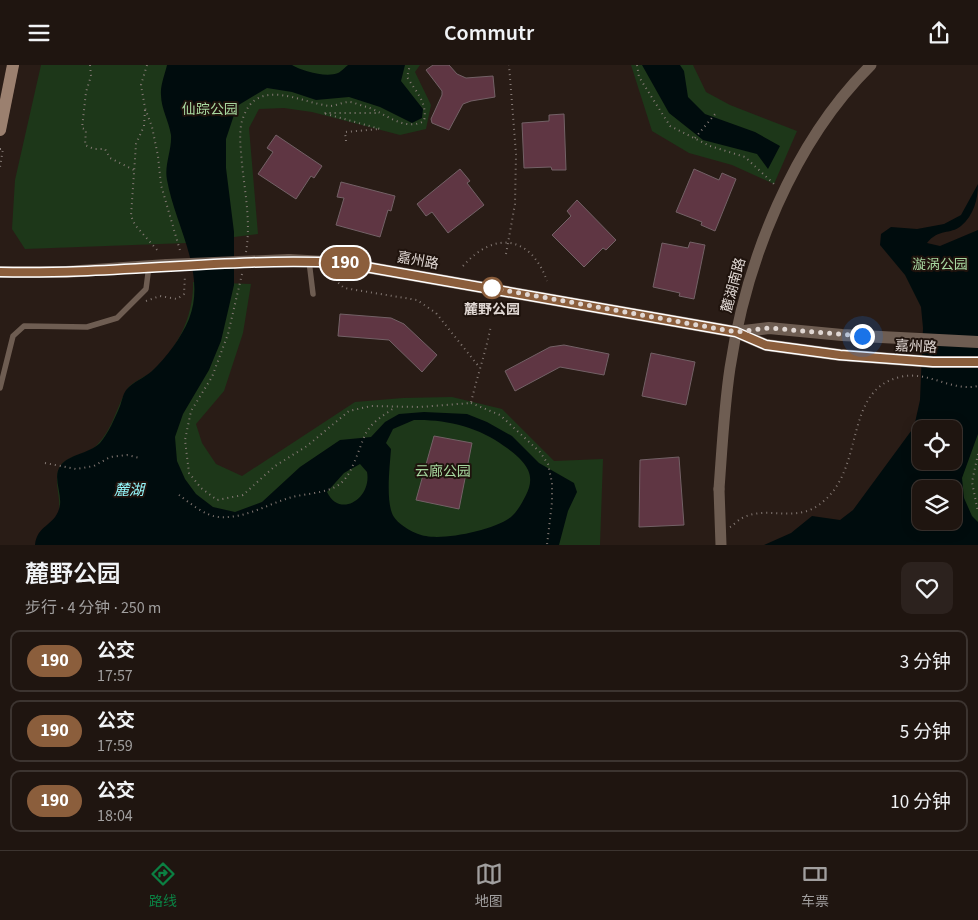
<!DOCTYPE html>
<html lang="zh">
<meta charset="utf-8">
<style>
body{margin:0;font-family:"Source Sans 3","Noto Sans SC",sans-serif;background:#2c221e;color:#f1f3f6;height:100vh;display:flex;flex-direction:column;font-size:19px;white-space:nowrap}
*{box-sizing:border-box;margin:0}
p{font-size:16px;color:#a19f9f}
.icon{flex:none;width:28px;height:28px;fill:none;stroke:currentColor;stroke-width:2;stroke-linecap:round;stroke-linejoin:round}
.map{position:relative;height:480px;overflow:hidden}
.side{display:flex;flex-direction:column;background:#1f1510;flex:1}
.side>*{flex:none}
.badge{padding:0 10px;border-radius:16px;font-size:18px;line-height:32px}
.tools{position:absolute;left:912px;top:355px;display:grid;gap:10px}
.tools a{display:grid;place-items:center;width:50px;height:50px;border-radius:10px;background:#1f1510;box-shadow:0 2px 12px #0003,0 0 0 1px #3c3430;font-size:25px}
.you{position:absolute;width:25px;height:25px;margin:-12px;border:4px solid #fff;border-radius:50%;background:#1a73e8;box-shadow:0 0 0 8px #1a73e833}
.map>.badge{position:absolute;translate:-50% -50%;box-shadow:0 0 0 2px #fff}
.round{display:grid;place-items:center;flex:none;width:52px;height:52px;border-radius:10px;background:#2c221e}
.summary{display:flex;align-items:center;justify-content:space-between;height:85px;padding:0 25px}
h1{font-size:24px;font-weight:600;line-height:38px}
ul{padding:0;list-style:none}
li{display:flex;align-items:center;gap:15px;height:62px;margin:0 10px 8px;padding:0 15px;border:2px solid #3c3430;border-radius:10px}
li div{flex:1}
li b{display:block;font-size:19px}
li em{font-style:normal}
li .badge{min-width:55px;font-weight:700;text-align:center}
header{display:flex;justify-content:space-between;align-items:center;height:65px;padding:0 25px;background:#1f1510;font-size:22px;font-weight:600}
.menu{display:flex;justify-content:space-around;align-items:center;height:70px;border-top:1px solid #3c3430;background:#1f1510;font-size:14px;color:#a19f9f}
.menu a{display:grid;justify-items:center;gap:2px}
.menu .active{color:#0b8043}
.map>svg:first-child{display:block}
.green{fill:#1d3719}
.water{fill:#000c0d;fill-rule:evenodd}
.building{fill:#5f3643;stroke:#736166}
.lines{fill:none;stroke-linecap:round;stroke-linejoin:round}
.path{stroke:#847974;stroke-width:2;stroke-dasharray:1 4;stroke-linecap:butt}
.service{stroke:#6e5d52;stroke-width:5.5}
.minor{stroke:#6e5d52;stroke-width:11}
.tertiary{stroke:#6e5d52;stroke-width:12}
.secondary{stroke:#9b806f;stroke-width:12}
.minor-bridge{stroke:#6e5d52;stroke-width:11}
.tertiary-bridge{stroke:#6e5d52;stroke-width:12}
.line-casing{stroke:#fff;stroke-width:11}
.line{stroke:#8b5e3c;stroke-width:8}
.walk{stroke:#e0d7d3;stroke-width:5;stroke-dasharray:0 9}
.stop-dot{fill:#fff;stroke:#8b5e3c;stroke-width:2.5}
.labels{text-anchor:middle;stroke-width:4;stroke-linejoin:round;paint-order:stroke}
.park-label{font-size:14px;fill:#a7d79f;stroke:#1f130d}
.street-label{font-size:14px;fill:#e0d7d3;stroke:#1f130d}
.stop-label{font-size:14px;font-weight:bold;fill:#e0d7d3;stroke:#1f130d}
.water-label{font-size:15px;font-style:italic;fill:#95f6fa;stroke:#1f130d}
</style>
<header><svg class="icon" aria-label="menu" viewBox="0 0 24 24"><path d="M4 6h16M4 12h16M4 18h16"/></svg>Commutr<svg class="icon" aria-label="share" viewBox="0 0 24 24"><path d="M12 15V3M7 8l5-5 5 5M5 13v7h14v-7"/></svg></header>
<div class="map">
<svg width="978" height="480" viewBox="0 0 978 480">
<rect width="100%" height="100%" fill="#291c16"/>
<g class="green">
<path d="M41 0H420L415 7 431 40 426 64 400 70 312 47 284 43 259 44 249 63 258 169 187 178 25 184 12 164 15 115Z"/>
<path d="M631 0H693L706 27 730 40 797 66 774 119 732 100 689 88 652 66Z"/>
<path d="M193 217 251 219 243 268 224 326 196 359 202 378 216 399 242 411 355 337 403 333 452 332 502 344 554 396 603 394 600 480H292L59 445C61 431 52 412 61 400 70 389 87 390 97 380 112 365 116 344 126 326 130 318 143 313 150 308 177 286 194 251 193 217Z"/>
<path d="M978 324V480L954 456V364Z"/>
</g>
<g class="water">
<path d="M167 0H292C302 6 326 13 338 8 341 7 345 2 348 0H405L401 16 423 44 422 53 412 58 380 42 349 32 316 35 292 27 267 23 237 41 226 74V103L234 167V220L221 276 209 305 183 349 175 372 177 396 185 414 196 429 213 442 235 447 262 437 300 402 340 375 371 372 385 357 399 349 424 347 467 349 487 357 512 371 539 398 574 418 577 427 568 446 559 480H35C37 460 54 461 59 444 64 430 51 412 61 400 70 389 88 389 100 378 108 369 115 353 120 341 122 336 123 328 127 324 133 317 144 313 152 306 166 293 181 273 189 254 207 208 175 160 167 115 164 100 172 85 171 70 169 57 161 43 161 30 160 21 165 9 167 0ZM414 355C445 354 479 362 504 381 513 387 523 395 528 405 532 414 530 422 526 430 522 438 517 447 511 452 494 465 446 475 426 471 416 470 399 460 394 452 385 439 390 400 391 384L386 378 393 364ZM360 399 367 407C372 433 340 454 327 427L344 408Z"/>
<path d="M642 0H680L684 6 688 32 705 49 755 67 780 81 768 104 757 89 703 75 669 48Z"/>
<path d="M978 119C978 134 974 150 961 161 950 170 939 163 927 178L940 181 978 165V369L962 413 964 433 972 451 978 457V480H764L791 468 812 451 840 455 853 445 914 362 920 335 923 263 921 242 905 210 880 180 881 169 891 162 917 164 944 159 961 150ZM921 364H954V396H921ZM921 424H954V456H921Z"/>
</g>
<g class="building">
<path d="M433 0H449L457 9 466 13 493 11 495 32 471 36 463 39 449 65 432 58 431 54 442 30V26L426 5Z"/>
<path d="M564 49 566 105H552L551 102 524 103 522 58 549 56V50Z"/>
<path d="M276 70 322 101 314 113 311 111 296 134 258 109 273 87 267 83Z"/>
<path d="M460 104 470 116 467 118 484 140 448 168 432 147 426 151 417 139Z"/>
<path d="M694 104 719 115 722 108 736 114 715 166 701 160 702 157 676 147Z"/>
<path d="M341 117 395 131 391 146 388 145 380 172 336 160 344 133 337 132Z"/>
<path d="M577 135 616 175 606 185 603 183 584 202 552 170 571 151 567 146Z"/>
<path d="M690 177 705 180 694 234 679 231 680 228 653 222 662 178 688 183Z"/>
<path d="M340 249 391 253 404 259 437 290 422 307 389 275 338 271Z"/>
<path d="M564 280 609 289 604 310 560 302 515 326 505 306 550 282Z"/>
<path d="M651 288 695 297 686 340 642 331Z"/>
<path d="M434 371 472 378 459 444 416 435Z"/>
<path d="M679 392 684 460 639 462 640 395Z"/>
</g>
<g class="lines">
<g class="path">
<path d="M90 0 91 11 86 27 82 63 86 65 85 80 94 84H105L110 93 134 105"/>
<path d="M147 0 141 20 145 43 152 62 158 91 161 120 181 189"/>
<path d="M637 0 639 12 670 61 710 81 745 92 774 119"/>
<path d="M145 45 144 61 136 79 131 151 135 160 158 186"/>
<path d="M695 73 716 48"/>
<path d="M346 76 345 67 380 64 323 48H377"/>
<path d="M0 84H3L0 102"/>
<path d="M246 187C251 158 245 128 242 99 241 86 238 66 243 53 257 11 301 38 330 41 336 41 342 37 349 37 354 37 361 41 367 42 385 48 404 67 424 56 428 38 416 27 407 12L410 0"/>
<path d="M506 189 515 139 516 89 509 0"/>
<path d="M463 201C495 165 531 171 547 216"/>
<path d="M242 209 228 269 212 312 191 346 185 375 189 408 201 423 217 435 243 430 275 401 307 381 349 346 371 341 420 342 471 338C477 311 486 287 491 260"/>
<path d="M331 211 344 223 417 235 436 248 480 303"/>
<path d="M146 236 160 231 177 234 184 229 185 210"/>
<path d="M471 338 500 350 540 387 548 399 552 418V437L547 480"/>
<path d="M978 389 972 417 978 447"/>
<path d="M45 398 76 404 94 401 110 392 127 390 140 393"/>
<path d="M179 430C190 438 205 451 219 452 244 454 266 440 289 433 305 428 326 429 340 419 353 409 359 382 366 368 372 357 384 350 394 343"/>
<path d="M730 462C734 460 738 455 742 453 770 439 797 461 825 435 865 399 844 325 900 312 928 305 951 327 978 321"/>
</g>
<g class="service">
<path d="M309 196 313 229"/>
<path d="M0 323 13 271 24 261 87 262 117 253 146 224 149 201"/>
</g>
<path class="minor" d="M719 424C722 384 724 343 730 303 746 196 793 77 871 0"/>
<g class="tertiary">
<path d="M289 195 343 198 736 267"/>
<path d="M0 207H66L167 200"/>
<path d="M978 277 842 270 769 263 736 267 766 280 840 290 933 297H978"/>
</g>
<path class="secondary" d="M0 65 13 0"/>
<path class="minor-bridge" d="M719 424 721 480"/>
<path class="tertiary-bridge" d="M167 200 289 195"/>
</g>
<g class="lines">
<defs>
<path id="line" d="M0 207C115 210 229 192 343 198L736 267 766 280 840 290 933 297H978"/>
</defs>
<use href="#line" class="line-casing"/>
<use href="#line" class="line"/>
<path class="walk" d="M492 223 736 267 769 263 862 271"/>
</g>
<circle class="stop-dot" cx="492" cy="223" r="10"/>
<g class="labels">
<g class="park-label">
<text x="210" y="49">仙踪公园</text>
<text x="940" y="204">漩涡公园</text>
<text x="443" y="411">云廊公园</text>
</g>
<g class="street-label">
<text transform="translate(418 195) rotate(10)" y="5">嘉州路</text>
<text transform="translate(733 220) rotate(-75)" y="5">麓湖南路</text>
<text transform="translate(916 281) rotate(3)" y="5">嘉州路</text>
</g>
<g class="stop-label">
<text x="492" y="249">麓野公园</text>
</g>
<g class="water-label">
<text x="129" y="430">麓湖</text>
</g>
</g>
</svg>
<div class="tools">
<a><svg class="icon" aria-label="locate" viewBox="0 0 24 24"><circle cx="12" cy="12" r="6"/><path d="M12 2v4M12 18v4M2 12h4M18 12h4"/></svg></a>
<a><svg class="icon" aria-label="layers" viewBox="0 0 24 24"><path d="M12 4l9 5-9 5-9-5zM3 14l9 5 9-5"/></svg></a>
</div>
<div class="you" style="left:862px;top:271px"></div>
<b class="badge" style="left:345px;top:198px;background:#8b5e3c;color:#fff">190</b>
</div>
<section class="side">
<div class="summary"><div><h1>麓野公园</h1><p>步行 · 4 分钟 · 250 m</p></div><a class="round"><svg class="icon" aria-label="heart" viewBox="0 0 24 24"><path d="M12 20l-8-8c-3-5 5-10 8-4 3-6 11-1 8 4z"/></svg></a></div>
<ul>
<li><span class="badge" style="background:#8b5e3c;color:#fff">190</span><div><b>公交</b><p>17:57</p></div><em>3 分钟</em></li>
<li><span class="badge" style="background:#8b5e3c;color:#fff">190</span><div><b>公交</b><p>17:59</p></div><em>5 分钟</em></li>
<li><span class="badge" style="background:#8b5e3c;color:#fff">190</span><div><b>公交</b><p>18:04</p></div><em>10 分钟</em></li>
</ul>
</section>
<nav class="menu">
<a class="active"><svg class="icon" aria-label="directions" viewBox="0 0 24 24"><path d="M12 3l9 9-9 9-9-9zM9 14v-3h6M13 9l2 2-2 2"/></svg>路线</a>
<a><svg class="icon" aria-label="map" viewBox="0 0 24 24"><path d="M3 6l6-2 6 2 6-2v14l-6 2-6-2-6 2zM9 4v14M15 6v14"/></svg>地图</a>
<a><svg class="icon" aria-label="tickets" viewBox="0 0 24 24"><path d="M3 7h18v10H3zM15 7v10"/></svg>车票</a>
</nav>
